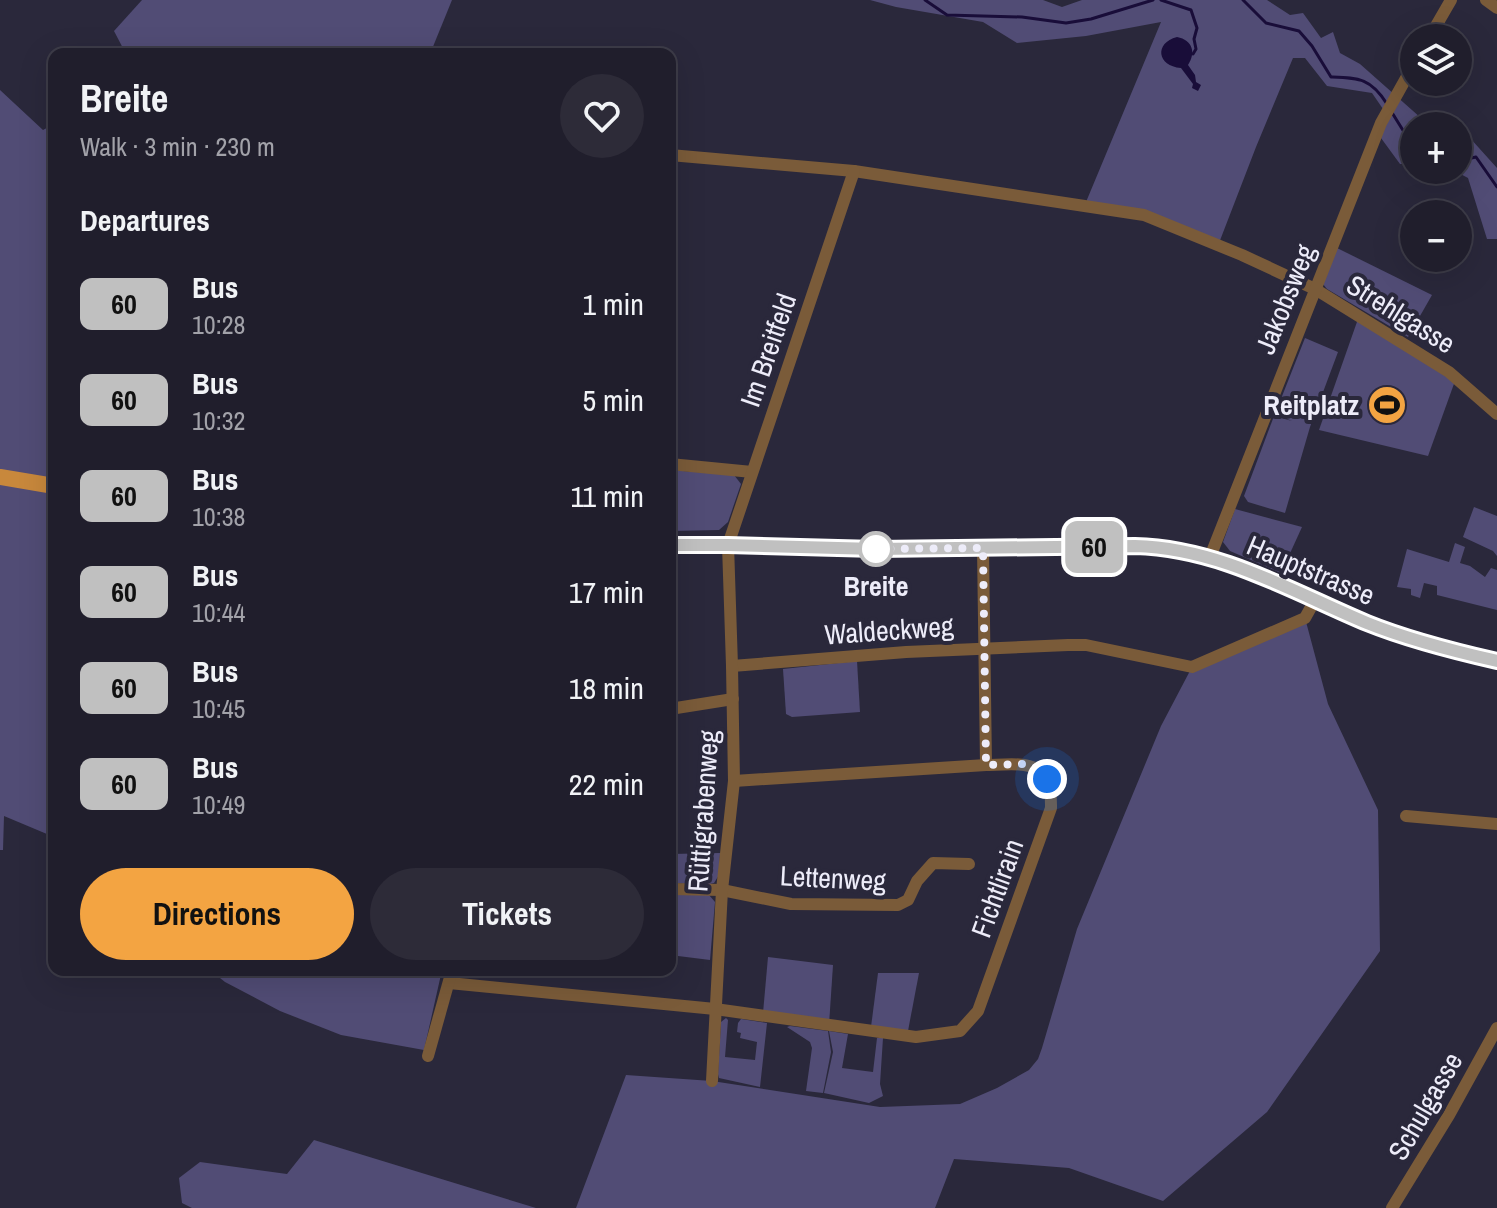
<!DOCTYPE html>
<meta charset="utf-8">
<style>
body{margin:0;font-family:"Archivo Narrow",sans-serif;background:#2d2b38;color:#f1f3f6;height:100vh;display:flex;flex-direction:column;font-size:30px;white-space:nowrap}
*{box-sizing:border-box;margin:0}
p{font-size:26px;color:#a2a2a9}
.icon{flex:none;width:44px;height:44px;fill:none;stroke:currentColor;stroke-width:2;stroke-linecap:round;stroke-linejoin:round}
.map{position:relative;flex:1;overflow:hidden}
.side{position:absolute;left:48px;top:48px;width:628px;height:928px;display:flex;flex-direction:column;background:#201e2c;border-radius:16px;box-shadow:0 8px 32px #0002,0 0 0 2px #3d3c48}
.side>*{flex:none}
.badge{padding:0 16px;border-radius:12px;font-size:28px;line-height:52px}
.controls{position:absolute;left:1400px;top:24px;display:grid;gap:16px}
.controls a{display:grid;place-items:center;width:72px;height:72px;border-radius:50%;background:#201e2c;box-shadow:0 8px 32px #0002,0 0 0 2px #3d3c48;font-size:40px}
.you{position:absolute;width:40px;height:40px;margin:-20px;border:6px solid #fff;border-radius:50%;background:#1a73e8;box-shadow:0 0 0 12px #1a73e833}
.map>.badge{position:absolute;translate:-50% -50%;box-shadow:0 0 0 4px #fff}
h2{padding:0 32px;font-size:30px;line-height:72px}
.round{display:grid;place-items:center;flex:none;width:84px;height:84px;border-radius:42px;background:#2d2b38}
.summary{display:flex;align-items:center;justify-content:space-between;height:136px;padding:0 32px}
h1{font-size:38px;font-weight:800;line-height:60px}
.primary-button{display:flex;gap:16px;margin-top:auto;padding:16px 32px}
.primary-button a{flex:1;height:92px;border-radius:48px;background:#f3a442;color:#111;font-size:32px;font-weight:800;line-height:92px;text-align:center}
.primary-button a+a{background:#2d2b38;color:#f1f3f6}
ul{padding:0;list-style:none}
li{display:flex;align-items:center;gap:24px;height:96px;padding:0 32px}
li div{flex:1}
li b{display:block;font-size:30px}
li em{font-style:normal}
li .badge{min-width:88px;font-weight:700;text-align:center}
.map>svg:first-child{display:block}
.green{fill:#514c75}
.water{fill:#190d39}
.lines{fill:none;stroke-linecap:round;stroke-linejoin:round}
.stream{stroke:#190d39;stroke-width:3}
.minor{stroke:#7a5b39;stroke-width:12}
.major{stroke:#c8883c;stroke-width:16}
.line-casing{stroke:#fff;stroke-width:18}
.line{stroke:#c0c0c0;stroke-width:12}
.walk{stroke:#edecf9;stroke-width:8;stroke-dasharray:0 14.4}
.stop-dot{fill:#fff;stroke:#c0c0c0;stroke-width:4}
.labels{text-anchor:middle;stroke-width:8;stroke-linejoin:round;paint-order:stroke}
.street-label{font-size:28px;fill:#edecf9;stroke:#2a283b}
.poi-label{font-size:28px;font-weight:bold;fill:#edecf9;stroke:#2a283b;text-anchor:end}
.stop-label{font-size:28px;font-weight:bold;fill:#edecf9;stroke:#2a283b}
</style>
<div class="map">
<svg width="1497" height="1208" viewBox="0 0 1497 1208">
<rect width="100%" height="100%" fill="#2a283b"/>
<g class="green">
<path d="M142 0H452L430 54H126L114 31Z"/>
<path d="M870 0H1043L1062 7 1082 0H1267L1290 15 1303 13 1321 38 1333 32 1340 53 1360 64 1421 118 1442 126H1414V163L1400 164 1381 138 1383 109 1372 93 1327 86 1305 58H1293L1256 147 1219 243 1086 202 1161 22 1086 36 1017 43 983 22 896 7Z"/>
<path d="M0 90 43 130 54 124V837L4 816 3 850H0Z"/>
<path d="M1458 132 1470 138 1497 168V239H1487L1468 178 1453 170H1458Z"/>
<path d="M1337 248 1432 295 1408 337 1327 289 1323 284Z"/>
<path d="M1358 319 1455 381 1428 456 1319 430Z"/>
<path d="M1305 338 1338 352 1310 427 1285 513 1248 502 1244 496 1274 416 1292 421 1275 414Z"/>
<path d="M670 470 734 475 741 484 728 522 719 530 670 531Z"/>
<path d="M1474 507 1497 516V556L1493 551 1463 537Z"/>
<path d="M1235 509 1302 527 1281 573 1230 551 1223 542Z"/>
<path d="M1455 543 1465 547 1460 563 1470 566 1485 577 1491 568 1497 570V610L1437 595V586L1424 583 1420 598 1411 595V589L1397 587 1407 549 1449 562Z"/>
<path d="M1305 618 1328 704 1378 810 1380 951 1267 1112 1163 1201 1069 1168 954 1159 935 1208H576L626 1075 712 1081 880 1107 960 1104 997 1088 1029 1070 1038 1059 1042 1048 1077 929 1161 726 1192 667Z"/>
<path d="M857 661 860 712 792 717 786 714 783 669Z"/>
<path d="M720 853 719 875 714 883 705 885 670 883V854Z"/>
<path d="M670 893 709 895 715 902 710 960 670 955Z"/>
<path d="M768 957 833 965 829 1025 763 1013Z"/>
<path d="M216 970H442L424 1050 341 1035 280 1011 225 982 215 974Z"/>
<path d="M878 973H919L908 1031 871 1027Z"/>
<path d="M726 1018 728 1020 725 1057 755 1060 757 1042 740 1038 741 1033 737 1032 738 1023 741 1019 767 1023 760 1087 719 1078 718 1074 721 1022Z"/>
<path d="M790 1026 828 1031 831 1052 823 1093 806 1091 812 1048 810 1042 787 1027Z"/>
<path d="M829 1031 848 1034 842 1068 873 1072 877 1038H883L880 1084 883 1096 869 1103 824 1093 833 1052Z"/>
<path d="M314 1140 536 1208H192L182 1203 179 1178 200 1162 287 1174Z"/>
</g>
<path class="water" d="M1177 37C1193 40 1196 53 1188 65L1195 75 1196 82 1201 85 1198 91 1192 88 1193 84 1181 68C1157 66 1154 43 1177 37Z"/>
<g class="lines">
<g class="stream">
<path d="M925 0 947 15 1022 17 1066 23 1091 19 1153 0"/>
<path d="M1161 0 1191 10 1197 28 1194 39 1196 49 1193 54"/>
<path d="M1243 0 1266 23 1299 31 1312 46 1331 77C1359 78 1371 78 1387 104"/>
<path d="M1391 111 1409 140 1414 143"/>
<path d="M1458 152 1462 160 1476 157 1497 187"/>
</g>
<g class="minor">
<path d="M1486 0 1497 8"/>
<path d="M1429 38 1451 0"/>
<path d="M670 155 854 171 1144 215 1242 255 1315 289 1449 372 1497 414"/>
<path d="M670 464 752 472"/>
<path d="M983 548 986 765"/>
<path d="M1210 557 1381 123 1414 64"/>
<path d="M732 666 906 652 1068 645H1086L1192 667 1305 618 1315 600"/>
<path d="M670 709 733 699"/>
<path d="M1406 816 1497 824"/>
<path d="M670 889 722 890 791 904 898 905 908 900 917 881 933 863 969 864"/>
<path d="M449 983 715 1009 916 1037 960 1031 978 1011 1051 808C1052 758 1025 764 986 765L734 781"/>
<path d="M428 1056 452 970"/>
<path d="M712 1081 722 890 734 781 732 666 728 545 854 171"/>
<path d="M1392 1208 1449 1115 1497 1028"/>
</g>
<g class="major">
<path d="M0 477 54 486"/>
<path d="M670 545H728L876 549 1135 546C1218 548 1292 591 1367 623 1409 640 1453 651 1497 661"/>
</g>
</g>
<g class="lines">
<defs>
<path id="line" d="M670 545H728L876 549 1135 546C1219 548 1291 591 1367 623 1409 640 1453 651 1497 661"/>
</defs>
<use href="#line" class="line-casing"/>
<use href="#line" class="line"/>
<path class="walk" d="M876 549 983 548 986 765 1025 764 1040 769 1047 779"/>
</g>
<defs>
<symbol id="stadium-disc" viewBox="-11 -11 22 22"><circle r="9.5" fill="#f3a442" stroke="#2a283b"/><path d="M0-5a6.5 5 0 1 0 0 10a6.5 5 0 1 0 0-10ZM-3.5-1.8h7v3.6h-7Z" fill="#111"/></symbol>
</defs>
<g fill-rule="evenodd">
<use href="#stadium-disc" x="1365" y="383" width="44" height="44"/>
</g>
<circle class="stop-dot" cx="876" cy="549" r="16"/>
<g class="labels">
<g class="street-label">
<text transform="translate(1285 299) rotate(-68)" y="10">Jakobsweg</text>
<text transform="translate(1401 314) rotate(32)" y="10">Strehlgasse</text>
<text transform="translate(768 350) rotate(-71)" y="10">Im Breitfeld</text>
<text transform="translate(1311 570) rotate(23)" y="10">Hauptstrasse</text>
<text transform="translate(889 630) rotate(-4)" y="10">Waldeckweg</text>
<text transform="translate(703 811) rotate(-86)" y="10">Rüttigrabenweg</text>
<text transform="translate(833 878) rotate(3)" y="10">Lettenweg</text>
<text transform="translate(997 888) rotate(-70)" y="10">Fichtlirain</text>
<text transform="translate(1425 1106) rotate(-60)" y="10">Schulgasse</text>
</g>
<g class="poi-label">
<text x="1359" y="415">Reitplatz</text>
</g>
<g class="stop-label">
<text x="876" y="596">Breite</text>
</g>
</g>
</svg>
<div class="controls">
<a><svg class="icon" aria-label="layers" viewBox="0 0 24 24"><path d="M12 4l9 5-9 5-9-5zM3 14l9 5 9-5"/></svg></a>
<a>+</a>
<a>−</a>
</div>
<div class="you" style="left:1047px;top:779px"></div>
<b class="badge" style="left:1094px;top:547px;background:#c0c0c0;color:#111">60</b>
<section class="side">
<div class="summary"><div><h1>Breite</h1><p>Walk · 3 min · 230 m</p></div><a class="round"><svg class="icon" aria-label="heart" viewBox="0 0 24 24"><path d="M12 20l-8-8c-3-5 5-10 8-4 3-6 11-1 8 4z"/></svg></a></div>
<h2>Departures</h2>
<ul>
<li><span class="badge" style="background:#c0c0c0;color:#111">60</span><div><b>Bus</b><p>10:28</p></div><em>1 min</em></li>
<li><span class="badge" style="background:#c0c0c0;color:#111">60</span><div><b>Bus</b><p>10:32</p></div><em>5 min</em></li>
<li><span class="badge" style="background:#c0c0c0;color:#111">60</span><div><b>Bus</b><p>10:38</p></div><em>11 min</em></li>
<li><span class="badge" style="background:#c0c0c0;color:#111">60</span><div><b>Bus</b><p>10:44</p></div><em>17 min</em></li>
<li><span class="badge" style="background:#c0c0c0;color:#111">60</span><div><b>Bus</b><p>10:45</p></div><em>18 min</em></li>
<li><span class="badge" style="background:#c0c0c0;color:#111">60</span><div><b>Bus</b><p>10:49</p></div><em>22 min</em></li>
</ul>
<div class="primary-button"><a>Directions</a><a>Tickets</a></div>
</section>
</div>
